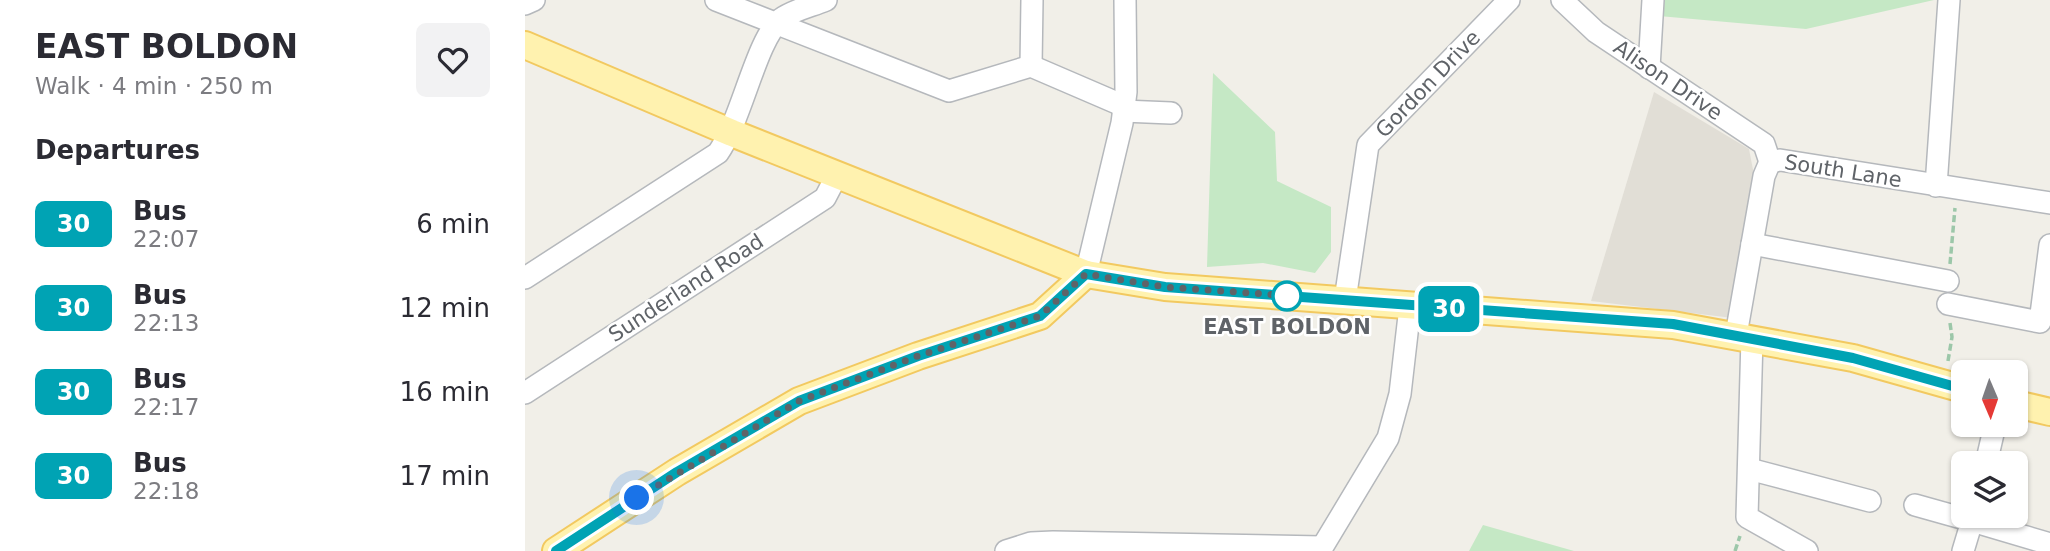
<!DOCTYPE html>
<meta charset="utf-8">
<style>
body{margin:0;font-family:"DejaVu Sans",sans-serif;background:#f2f2f3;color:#2b2b33;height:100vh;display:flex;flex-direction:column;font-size:26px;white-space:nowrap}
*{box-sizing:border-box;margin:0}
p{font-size:23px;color:#7c7c81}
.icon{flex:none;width:38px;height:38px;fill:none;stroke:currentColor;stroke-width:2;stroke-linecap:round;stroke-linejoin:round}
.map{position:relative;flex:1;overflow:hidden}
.drawer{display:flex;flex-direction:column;background:#fff;width:525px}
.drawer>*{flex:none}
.badge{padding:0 14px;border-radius:10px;font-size:24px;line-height:46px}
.needle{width:46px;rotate:178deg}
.tools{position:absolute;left:1426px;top:360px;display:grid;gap:14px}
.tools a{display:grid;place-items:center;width:77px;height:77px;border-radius:10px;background:#fff;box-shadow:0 2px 5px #0004;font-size:35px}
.you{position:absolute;width:35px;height:35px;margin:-18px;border:5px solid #fff;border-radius:50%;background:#1a73e8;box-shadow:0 0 0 10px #1a73e833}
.map>.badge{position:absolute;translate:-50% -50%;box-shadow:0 0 0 4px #fff}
h2{padding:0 35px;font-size:26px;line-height:63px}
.round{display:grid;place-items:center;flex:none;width:74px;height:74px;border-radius:10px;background:#f2f2f3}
.summary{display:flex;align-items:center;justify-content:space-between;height:119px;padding:0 35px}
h1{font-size:33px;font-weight:600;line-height:52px}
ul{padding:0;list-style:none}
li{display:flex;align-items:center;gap:21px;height:84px;padding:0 35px}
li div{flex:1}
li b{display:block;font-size:26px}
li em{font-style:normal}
li .badge{min-width:77px;font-weight:700;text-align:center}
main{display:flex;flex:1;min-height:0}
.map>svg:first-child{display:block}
.education{fill:#e1ded6}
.green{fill:#c5e8c5}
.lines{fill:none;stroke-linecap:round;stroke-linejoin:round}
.minor-casing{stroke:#b5b8bc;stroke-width:24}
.major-casing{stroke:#f2c960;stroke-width:30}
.path{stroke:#9cc7a9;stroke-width:3.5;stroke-dasharray:7 3.5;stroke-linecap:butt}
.minor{stroke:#fff;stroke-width:21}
.major{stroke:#fff2af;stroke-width:26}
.line-casing{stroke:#fff;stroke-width:16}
.line{stroke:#00a3b4;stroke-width:10}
.walk{stroke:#5f6368;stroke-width:7;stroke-dasharray:0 12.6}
.stop-dot{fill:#fff;stroke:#00a3b4;stroke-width:3.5}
.labels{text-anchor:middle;stroke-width:5;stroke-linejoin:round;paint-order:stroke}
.street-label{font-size:21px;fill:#5f6368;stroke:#fff}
.stop-label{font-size:21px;font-weight:bold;fill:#5f6368;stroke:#fff}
</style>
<main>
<section class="drawer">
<div class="summary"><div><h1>EAST BOLDON</h1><p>Walk · 4 min · 250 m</p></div><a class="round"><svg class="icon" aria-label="heart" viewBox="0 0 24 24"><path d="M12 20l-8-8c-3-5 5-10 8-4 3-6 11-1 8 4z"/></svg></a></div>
<h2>Departures</h2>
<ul>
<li><span class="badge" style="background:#00a3b4;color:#fff">30</span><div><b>Bus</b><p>22:07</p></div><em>6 min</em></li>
<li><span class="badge" style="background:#00a3b4;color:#fff">30</span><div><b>Bus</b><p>22:13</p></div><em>12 min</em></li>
<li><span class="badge" style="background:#00a3b4;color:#fff">30</span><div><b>Bus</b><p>22:17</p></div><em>16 min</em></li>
<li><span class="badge" style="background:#00a3b4;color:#fff">30</span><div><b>Bus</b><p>22:18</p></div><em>17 min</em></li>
</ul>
</section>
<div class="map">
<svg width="1525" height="551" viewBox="0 0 1525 551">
<rect width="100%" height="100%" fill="#f1efe8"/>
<path class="education" d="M1129 92 1224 149 1230 180 1208 318 1066 301Z"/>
<g class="green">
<path d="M1131 0H1409L1281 29 1134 16Z"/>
<path d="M688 73 750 132 752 181 806 207V252L790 273 738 263 682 267Z"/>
<path d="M958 525 1049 551H944Z"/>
</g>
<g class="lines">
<defs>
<g id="minor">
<path d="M191 0 424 91 506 66 599 106"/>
<path d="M1037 0 1071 32 1239 144 1245 162"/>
<path d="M0 4 9 0"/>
<path d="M506 66 507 0"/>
<path d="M1124 68 1128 0"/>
<path d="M598 111 646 113"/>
<path d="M1245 162 1255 160 1525 203"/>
<path d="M1411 186 1424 0"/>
<path d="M1227 244 1423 281"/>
<path d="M561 274 597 123 601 92 600 0"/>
<path d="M0 278 193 153C217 119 231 40 256 19 268 10 287 6 301 0"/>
<path d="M820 300 843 145 984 0"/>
<path d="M1423 304 1515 322 1525 245"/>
<path d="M1211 335 1239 176 1245 162"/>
<path d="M1227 338 1222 517 1282 551"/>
<path d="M0 393 300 198 312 175"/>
<path d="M1461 464 1470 425"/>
<path d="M1224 469 1345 501"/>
<path d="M1390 505 1447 521 1438 551"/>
<path d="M1448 516 1447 521 1525 544"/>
<path d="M481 551 506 543 528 542 797 547"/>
<path d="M795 551 863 438 875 394 885 307"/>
</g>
<g id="major">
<path d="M0 45 207 133 561 274 640 287 1148 325 1328 358 1438 389"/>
<path d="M1491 404 1525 412"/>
<path d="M31 551 152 472 274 401 393 356 515 316 561 274"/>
</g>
</defs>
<use href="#minor" class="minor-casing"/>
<use href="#major" class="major-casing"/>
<g class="path">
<path d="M1425 264 1430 208"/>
<path d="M1423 361 1427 337 1425 323"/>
<path d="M1210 551 1215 536"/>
</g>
<use href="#minor" class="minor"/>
<use href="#major" class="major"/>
</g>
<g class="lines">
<defs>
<path id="line" d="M31 551 152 472 274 401 393 356 515 316 561 274 640 287 1148 324 1328 358 1438 389"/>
</defs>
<use href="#line" class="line-casing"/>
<use href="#line" class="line"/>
<path class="walk" d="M112 498 274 401 393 356 515 316 561 274 640 287 769 296H762"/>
</g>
<circle class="stop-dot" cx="762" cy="296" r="14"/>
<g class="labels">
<g class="street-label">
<text transform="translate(1143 80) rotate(34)" y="7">Alison Drive</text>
<text transform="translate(903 84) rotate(-46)" y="7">Gordon Drive</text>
<text transform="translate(1318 171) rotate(9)" y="7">South Lane</text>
<text transform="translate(161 288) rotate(-33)" y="7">Sunderland Road</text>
</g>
<g class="stop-label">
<text x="762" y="334">EAST BOLDON</text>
</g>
</g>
</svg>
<div class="tools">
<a><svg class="needle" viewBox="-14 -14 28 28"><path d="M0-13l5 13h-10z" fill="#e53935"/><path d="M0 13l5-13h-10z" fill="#7c7c81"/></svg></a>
<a><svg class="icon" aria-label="layers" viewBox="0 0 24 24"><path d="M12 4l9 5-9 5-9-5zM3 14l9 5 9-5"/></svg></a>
</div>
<div class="you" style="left:112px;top:498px"></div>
<b class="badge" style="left:924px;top:309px;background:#00a3b4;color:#fff">30</b>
</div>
</main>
